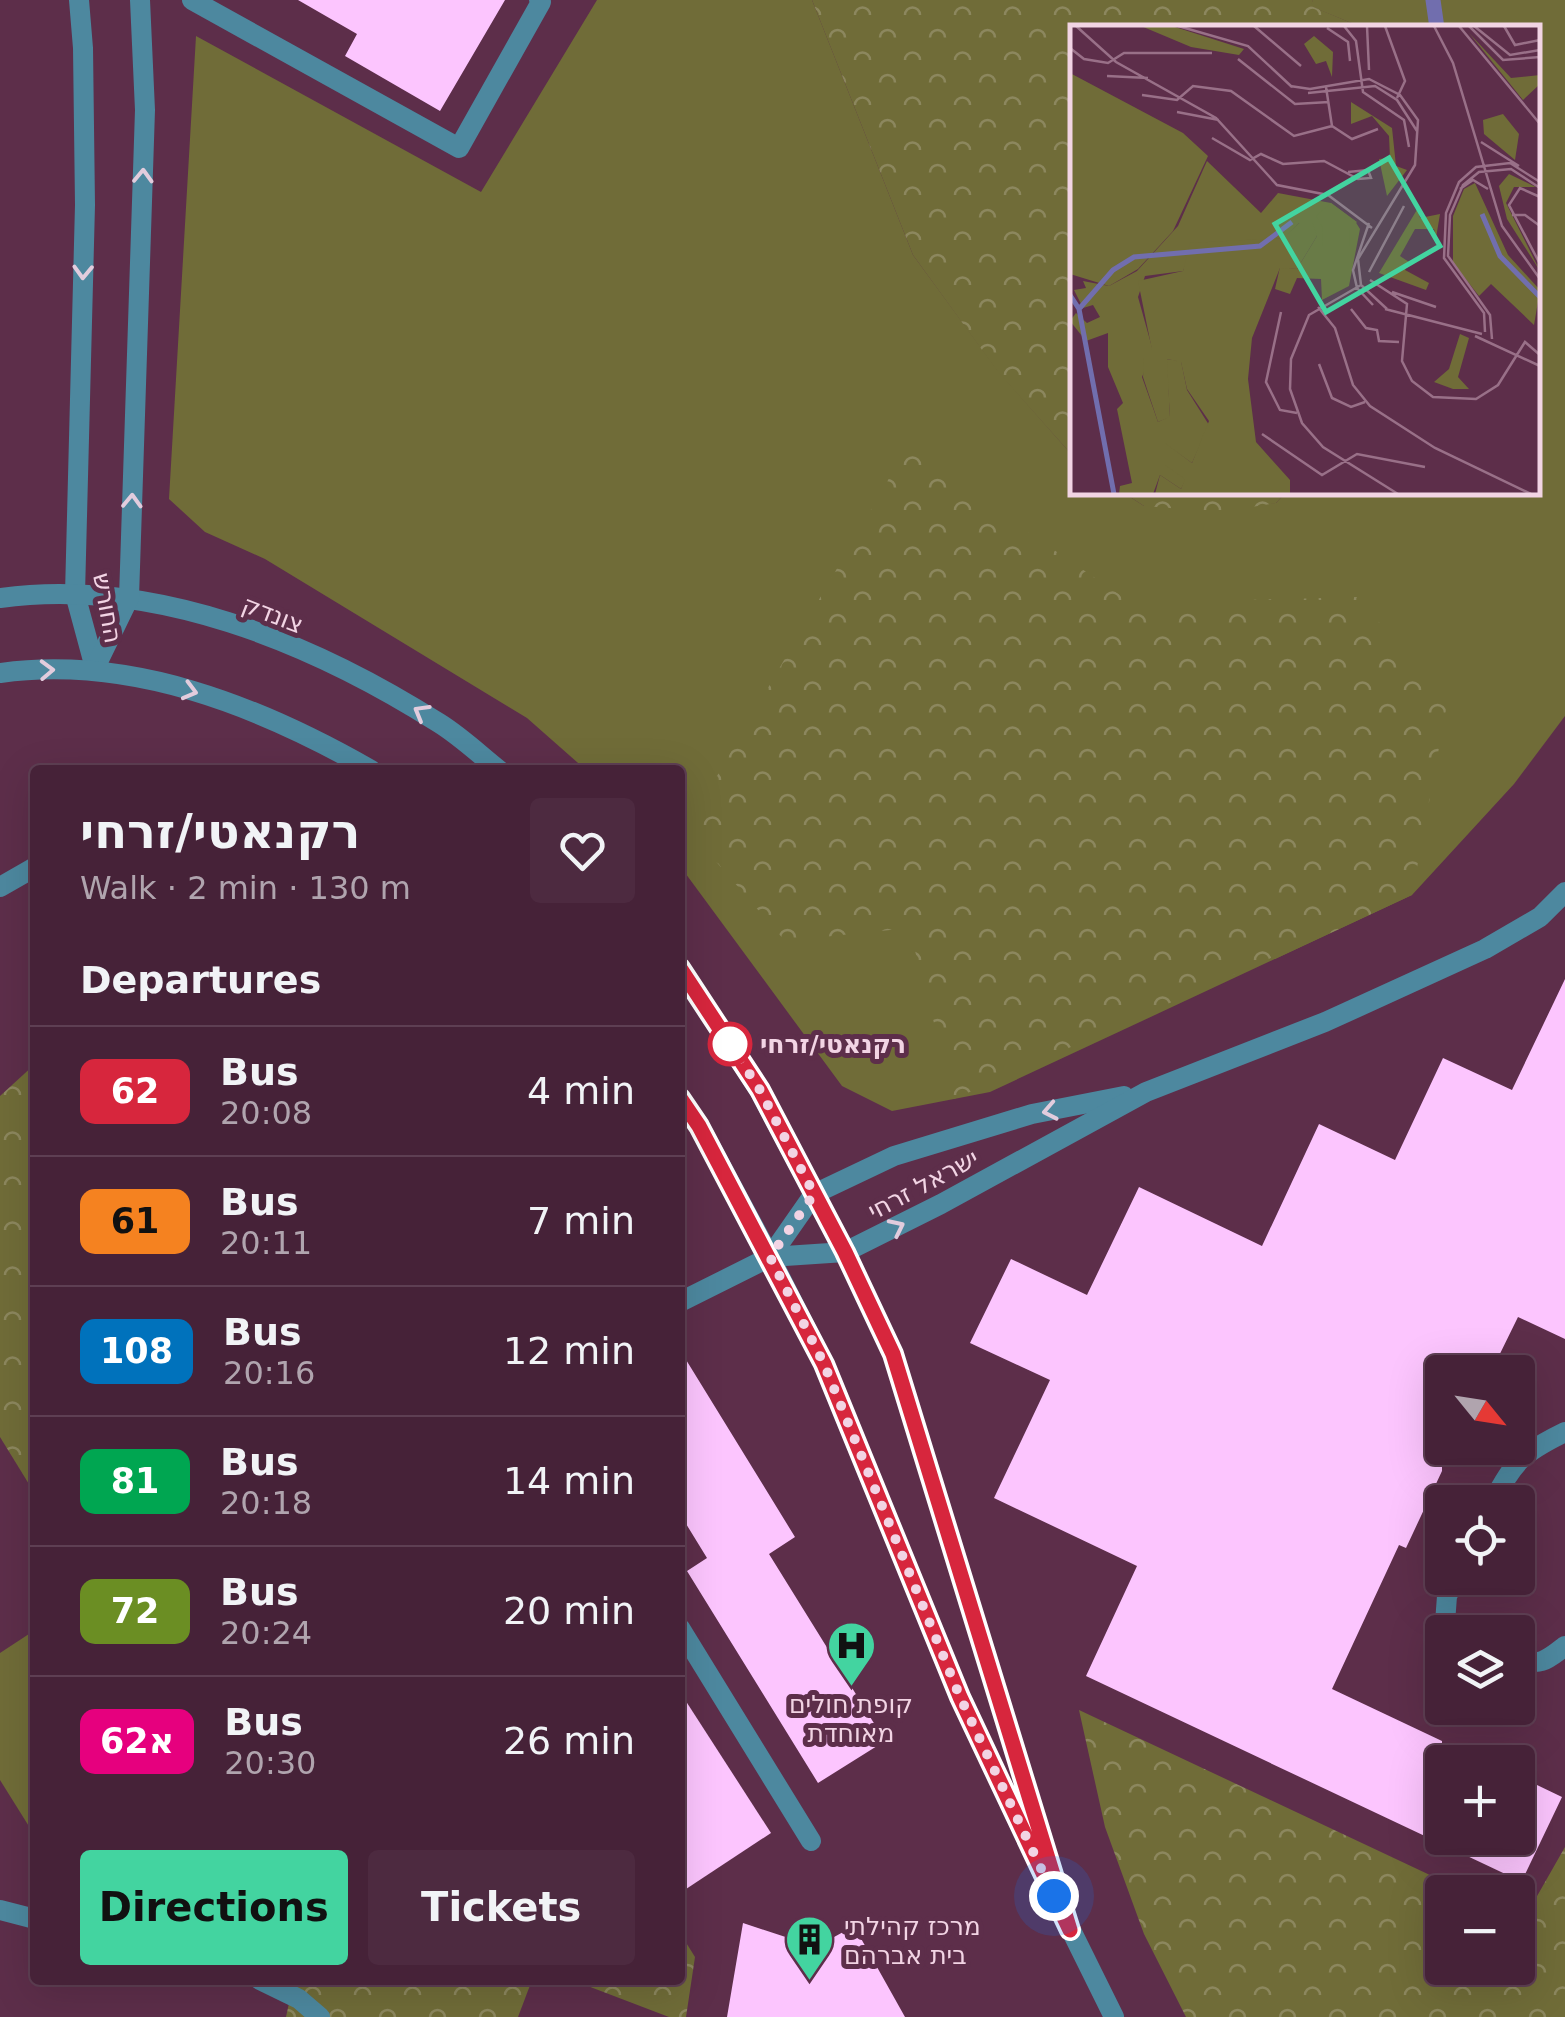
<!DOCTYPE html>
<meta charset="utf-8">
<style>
body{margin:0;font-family:"DejaVu Sans","Noto Sans Hebrew",sans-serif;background:#4d2a40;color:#f1f3f6;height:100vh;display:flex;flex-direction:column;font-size:38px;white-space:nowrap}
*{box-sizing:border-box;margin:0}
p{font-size:32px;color:#b0a4ae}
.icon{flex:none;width:55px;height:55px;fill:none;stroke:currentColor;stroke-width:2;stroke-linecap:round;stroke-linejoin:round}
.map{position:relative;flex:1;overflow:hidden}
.panel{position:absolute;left:30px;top:765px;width:655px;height:1220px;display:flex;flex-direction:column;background:#462238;border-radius:10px;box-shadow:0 10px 40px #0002,0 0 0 2px #5e3f53}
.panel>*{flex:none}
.badge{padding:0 20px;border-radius:15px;font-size:35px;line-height:65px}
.needle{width:65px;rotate:120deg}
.buttons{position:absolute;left:1425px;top:1355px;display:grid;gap:20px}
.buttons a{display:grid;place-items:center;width:110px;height:110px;border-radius:10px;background:#462238;box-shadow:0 10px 40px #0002,0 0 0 2px #5e3f53;font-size:50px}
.you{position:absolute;width:50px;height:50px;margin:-25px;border:8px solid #fff;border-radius:50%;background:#1a73e8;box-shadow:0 0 0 15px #1a73e833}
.map>.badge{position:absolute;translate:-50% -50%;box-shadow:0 0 0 5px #fff}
h2{padding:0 50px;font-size:38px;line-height:90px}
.round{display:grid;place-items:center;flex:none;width:105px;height:105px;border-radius:10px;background:#4d2a40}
.overview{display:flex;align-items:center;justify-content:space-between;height:170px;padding:0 50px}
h1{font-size:48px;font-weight:800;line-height:75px}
.cta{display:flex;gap:20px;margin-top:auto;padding:20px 50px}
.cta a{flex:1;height:115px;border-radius:10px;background:#43d4a0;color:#111;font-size:40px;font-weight:800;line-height:115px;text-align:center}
.cta a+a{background:#4d2a40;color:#f1f3f6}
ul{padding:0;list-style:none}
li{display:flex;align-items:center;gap:30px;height:130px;padding:0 50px;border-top:2px solid #5e3f53}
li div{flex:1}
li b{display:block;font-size:38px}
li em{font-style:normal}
li .badge{min-width:110px;font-weight:700;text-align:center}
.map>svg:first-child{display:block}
.green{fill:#706c38}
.forest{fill:url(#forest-crowns)}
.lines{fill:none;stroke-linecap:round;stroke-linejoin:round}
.stream{stroke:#716eae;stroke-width:15}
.building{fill:#fcc5fe}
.service{stroke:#4d889f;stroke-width:20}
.minor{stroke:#4d889f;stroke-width:20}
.tertiary{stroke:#4d889f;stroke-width:20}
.oneway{stroke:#e2ccdd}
.line-casing{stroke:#fff;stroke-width:22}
.line{stroke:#d7263d;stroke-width:15}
.walk{stroke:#f2d4e4;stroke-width:10;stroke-dasharray:0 18}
.stop-dot{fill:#fff;stroke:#d7263d;stroke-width:5}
.labels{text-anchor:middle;stroke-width:10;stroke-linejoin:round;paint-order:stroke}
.street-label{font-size:25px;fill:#f2d4e4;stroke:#5d2e4a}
.stop-label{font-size:25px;font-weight:bold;fill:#f2d4e4;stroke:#5d2e4a;text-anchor:start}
.poi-label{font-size:25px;fill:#f2d4e4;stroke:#5d2e4a}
.inset-river{fill:none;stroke:#716eae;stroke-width:5}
.inset-road{fill:none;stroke:#997088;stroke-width:2.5}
.view{fill:#43d4a0;fill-opacity:0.15;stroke:#43d4a0;stroke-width:5}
.inset-edge{fill:none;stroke:#f2d4e4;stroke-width:5}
</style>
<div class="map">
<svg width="1565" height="2017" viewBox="0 0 1565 2017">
<defs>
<pattern id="forest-crowns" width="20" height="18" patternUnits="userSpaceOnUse" patternTransform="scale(2.5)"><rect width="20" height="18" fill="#706c38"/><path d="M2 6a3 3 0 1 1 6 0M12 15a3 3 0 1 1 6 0" fill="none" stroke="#8c875e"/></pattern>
</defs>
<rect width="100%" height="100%" fill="#5d2e4a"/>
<g class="green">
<path d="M597 0H812L913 255 998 371 1072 455V492L1124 493 1144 506 1276 503 1285 493 1538 492V28L1361 27 1310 6 1313 0H1565V716L1514 784 1412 895 990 1092 892 1111 842 1086 680 866V770H586L527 718 265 559 205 532 169 499 196 36 481 192Z"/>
<path d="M35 1630V1836L0 1780V1653Z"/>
</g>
<g class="forest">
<path d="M812 0H1313L1311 6 1361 27 1072 28V455L998 372 913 255Z"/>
<path d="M906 449 1139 608 1212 601 1358 597 1447 704 1412 895 1275 959 1273 957 954 1099 909 928 785 941 687 828Z"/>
<path d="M1124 493H1285L1276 503 1220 512 1144 506Z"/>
<path d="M35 1064V1488L32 1489 0 1437V1096Z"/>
<path d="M1079 1710 1466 1892H1442V1968H1518V1917L1524 1919 1565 1847V2017H1186L1144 1934 1105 1827Z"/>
<path d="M680 1933 695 1957 686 2017H669L572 1980H680Z"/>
<path d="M294 1980H532L518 2017H286Z"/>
</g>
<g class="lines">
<path class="stream" d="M1433 0 1437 28"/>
</g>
<g class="building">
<path d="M298 0H505L440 111 345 56 357 34Z"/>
<path d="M1565 979V1339L1518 1317 1491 1372H1442V1471L1406 1548 1399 1545 1332 1689 1442 1741V1838H1518V1776L1562 1797 1518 1889V1880L1086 1676 1137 1566 994 1498 1050 1380 970 1343 1011 1259 1087 1295 1139 1187 1262 1246 1319 1124 1395 1160 1443 1058 1512 1090Z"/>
<path d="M680 1350 795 1537 769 1554 885 1741 818 1783 687 1571 707 1558 680 1514Z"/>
<path d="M680 1692 771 1833 680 1893Z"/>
<path d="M743 1923 816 1947 854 1926 905 2017H727Z"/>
</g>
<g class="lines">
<g class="service">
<path d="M192 0 459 148 541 2 539 0"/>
<path d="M0 1910 35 1919"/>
<path d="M260 1980 299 1999 320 2017"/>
</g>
<g class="minor">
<path d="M0 887 35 867"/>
<path d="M770 1257 814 1194 894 1156 1032 1114 1124 1096"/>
<path d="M680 1302 770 1257 845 1252 941 1204 1146 1092 1325 1022 1485 949 1540 917 1565 892"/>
<path d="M1493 1502C1513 1461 1524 1452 1565 1432"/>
<path d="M1456 1578 1447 1596 1445 1623 1460 1632"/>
<path d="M680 1628 811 1841"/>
<path d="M1518 1658C1540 1667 1547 1660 1565 1646"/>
</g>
<g class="tertiary">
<path d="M79 0 83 48 85 205 75 594 95 668"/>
<path d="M0 598C153 577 311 642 439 723 460 736 479 754 499 770"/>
<path d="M95 668 129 598 145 110 140 0"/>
<path d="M0 673C131 655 259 706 371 770"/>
<path d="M680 968 759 1090 845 1252 893 1353 1070 1929"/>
<path d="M680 1098 699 1125 770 1257 824 1364 960 1697 1038 1862"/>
<path d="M1066 1920 1114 2017"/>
</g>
</g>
<defs><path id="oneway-chevron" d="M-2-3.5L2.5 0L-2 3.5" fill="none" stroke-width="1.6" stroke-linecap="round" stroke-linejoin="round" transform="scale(2.5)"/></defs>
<g class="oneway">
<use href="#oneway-chevron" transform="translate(143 176) rotate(-88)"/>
<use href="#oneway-chevron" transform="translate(83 272) rotate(92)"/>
<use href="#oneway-chevron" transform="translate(132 501) rotate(-88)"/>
<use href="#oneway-chevron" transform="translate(47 670) rotate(-2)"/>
<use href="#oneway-chevron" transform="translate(190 691) rotate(15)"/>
<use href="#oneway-chevron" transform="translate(421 712) rotate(-150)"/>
<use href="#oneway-chevron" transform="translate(1050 1111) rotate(169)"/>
<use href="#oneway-chevron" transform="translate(897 1227) rotate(-26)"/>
</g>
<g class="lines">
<defs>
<path id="line" d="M680 968 760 1090 845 1252 893 1354 1070 1930 960 1697 824 1364 699 1126 680 1098"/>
</defs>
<use href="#line" class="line-casing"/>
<use href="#line" class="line"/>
<path class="walk" d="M730 1044 760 1090 814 1194 770 1257 824 1364 960 1697 1054 1896"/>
</g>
<defs>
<symbol id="hospital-pin" viewBox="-11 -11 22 30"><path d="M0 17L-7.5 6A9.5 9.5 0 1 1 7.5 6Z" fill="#43d4a0" stroke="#5d2e4a"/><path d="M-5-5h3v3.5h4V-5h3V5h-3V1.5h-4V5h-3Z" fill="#111"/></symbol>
<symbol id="building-pin" viewBox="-11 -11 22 30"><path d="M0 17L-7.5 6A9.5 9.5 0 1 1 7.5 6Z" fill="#43d4a0" stroke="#5d2e4a"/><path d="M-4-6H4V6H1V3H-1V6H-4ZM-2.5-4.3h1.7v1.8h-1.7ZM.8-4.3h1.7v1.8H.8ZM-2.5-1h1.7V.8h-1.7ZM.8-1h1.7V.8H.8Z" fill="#111"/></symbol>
</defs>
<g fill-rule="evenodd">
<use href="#hospital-pin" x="824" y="1618" width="55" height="75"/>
<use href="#building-pin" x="782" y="1912" width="55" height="75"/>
</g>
<circle class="stop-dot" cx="730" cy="1044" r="20"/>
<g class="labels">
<g class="street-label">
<text transform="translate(108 608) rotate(80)" y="9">החורש</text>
<text transform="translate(273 614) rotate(21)" y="9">צונדק</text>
<text transform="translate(923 1184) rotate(-28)" y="9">ישראל זרחי</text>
</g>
<g class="stop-label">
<text x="760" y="1053">רקנאטי/זרחי</text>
</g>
<g class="poi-label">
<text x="851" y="1713">קופת חולים<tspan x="851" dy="29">מאוחדת</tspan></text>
<text x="844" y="1935" text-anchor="start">מרכז קהילתי<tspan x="844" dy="29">בית אברהם</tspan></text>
</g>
</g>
<g transform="translate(1070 25)">
<rect width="470" height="470" fill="#5d2e4a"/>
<path d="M433 89 449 109 445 135 414 109 413 95ZM137 136 191 188 208 168 261 178 285 196 290 204 279 261 252 275 251 254 227 253 220 269 205 264 210 242 227 244 247 211 229 198 214 213 122 224 113 246 75 251 68 272 83 326 72 352 88 397 100 391 96 334 111 336 117 365 139 400 122 438 95 419 116 454 111 464 90 450 83 469H49L50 461 62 458 47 384 53 378 38 342V308L16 316 0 296 6 288 17 298 30 292 23 280 13 283 4 265 16 263 13 256 39 261 67 246 108 201Z" fill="#706c38"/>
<path d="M71 1H102L174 24 169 30 121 22ZM399 8 441 53 470 50V59L453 75ZM244 11 263 27 262 52 256 36 246 39 234 19ZM0 48 113 108 138 131 103 206 68 244 39 261 0 249ZM281 77 322 103 326 141 337 145 317 171 309 134 320 133 319 111 302 91 281 99ZM439 149 466 162H444L436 178 470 246 437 194 429 161ZM405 158 438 230 470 265 464 300 421 259 409 271 383 238V191L394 164ZM261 178 287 197 279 205 280 221H252L253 203 246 191ZM348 183 350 193 370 189 366 213 364 204H345L330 231 339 237 335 245 359 258 356 265 309 248ZM229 198 243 199 247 211 227 244 210 243 182 313 178 354 186 417 220 455V469H85L90 450 111 464 115 454 95 440V418L122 438 139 396 117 364 111 337 97 334 100 392 88 397 73 352 74 333 82 325 68 256 113 246 120 218 213 213ZM390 309 399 313 388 352 399 364H383L364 357 379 344Z" fill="#706c38"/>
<path class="inset-river" d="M412 189 430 231 470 272M0 270 9 284 44 469M9 284 43 245 64 232 190 221 222 197"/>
<path class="inset-road" d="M6 1 46 37 146 93 207 160 258 170 302 203M108 1 178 21 222 62M184 1 231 41M274 1 286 16 293 67 334 95 339 122M297 1 299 45M315 1 335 56 327 73M364 1 383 38 432 201 470 254M389 1 470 99M399 1 433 35 470 32M404 1 440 30 470 25M434 1 445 20 470 15M257 3 278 17 280 36M0 23 14 34 38 38 54 28H142M168 34 225 79 259 77M37 51 78 53M220 61 240 64 299 54 330 70 348 95 345 140 288 234 291 260 317 284M238 68 305 61 327 75 347 106M72 70 107 75 123 61 161 66 224 111 262 101 256 62M107 87 149 95M262 101 282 114 308 104M142 113 180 135 191 129 213 139 254 136 288 154 301 153 298 145 278 147M411 117 449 141M390 164 403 155 418 164M470 172 450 163 439 180 470 239M442 190H455L470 201M299 198 283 245 287 263 303 280M299 247 334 181M300 255 337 279 332 336 342 356 363 372 406 374 428 360 455 317 470 330M291 260 239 290 221 334 220 364 232 398 253 422 328 469M322 267 366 282M248 282 265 303 283 360 300 381 365 423 461 469M281 284 296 303 307 305 309 316 329 317M315 284 412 309M211 287 196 357 210 385 227 388M415 307 414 288 374 233 376 188 389 157 406 142 440 138 470 157M405 311 470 341M422 314 420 290 378 231 380 190 393 160 409 147 441 144 470 163M249 339 262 373 281 382 295 377M192 409 252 450 287 429 355 442"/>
<path class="view" d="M319 133 370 221 256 287 205 199Z"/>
<rect width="470" height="470" class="inset-edge"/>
</g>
</svg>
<div class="buttons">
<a><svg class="needle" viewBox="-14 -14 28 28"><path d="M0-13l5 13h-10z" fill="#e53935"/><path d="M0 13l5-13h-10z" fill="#b0a4ae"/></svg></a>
<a><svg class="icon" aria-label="locate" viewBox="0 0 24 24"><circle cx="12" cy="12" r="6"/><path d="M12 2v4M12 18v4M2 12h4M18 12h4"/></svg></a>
<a><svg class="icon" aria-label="layers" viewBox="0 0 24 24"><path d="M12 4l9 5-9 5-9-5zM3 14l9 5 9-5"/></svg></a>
<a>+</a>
<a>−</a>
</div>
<div class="you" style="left:1054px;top:1896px"></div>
<section class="panel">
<div class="overview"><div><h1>רקנאטי/זרחי</h1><p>Walk · 2 min · 130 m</p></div><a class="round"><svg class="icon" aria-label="heart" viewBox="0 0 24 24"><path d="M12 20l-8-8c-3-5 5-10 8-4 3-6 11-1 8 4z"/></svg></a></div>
<h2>Departures</h2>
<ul>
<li><span class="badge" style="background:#d7263d;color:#fff">62</span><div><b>Bus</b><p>20:08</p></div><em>4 min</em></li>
<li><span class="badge" style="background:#f58220;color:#111">61</span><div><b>Bus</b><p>20:11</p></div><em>7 min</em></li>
<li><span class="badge" style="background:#0072bc;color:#fff">108</span><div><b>Bus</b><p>20:16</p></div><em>12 min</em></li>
<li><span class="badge" style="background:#00a651;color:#fff">81</span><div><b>Bus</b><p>20:18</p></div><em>14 min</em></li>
<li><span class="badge" style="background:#6b8e23;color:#fff">72</span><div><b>Bus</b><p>20:24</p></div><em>20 min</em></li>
<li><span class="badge" style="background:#e6007e;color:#fff">62א</span><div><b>Bus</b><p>20:30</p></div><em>26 min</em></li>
</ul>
<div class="cta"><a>Directions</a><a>Tickets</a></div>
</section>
</div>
